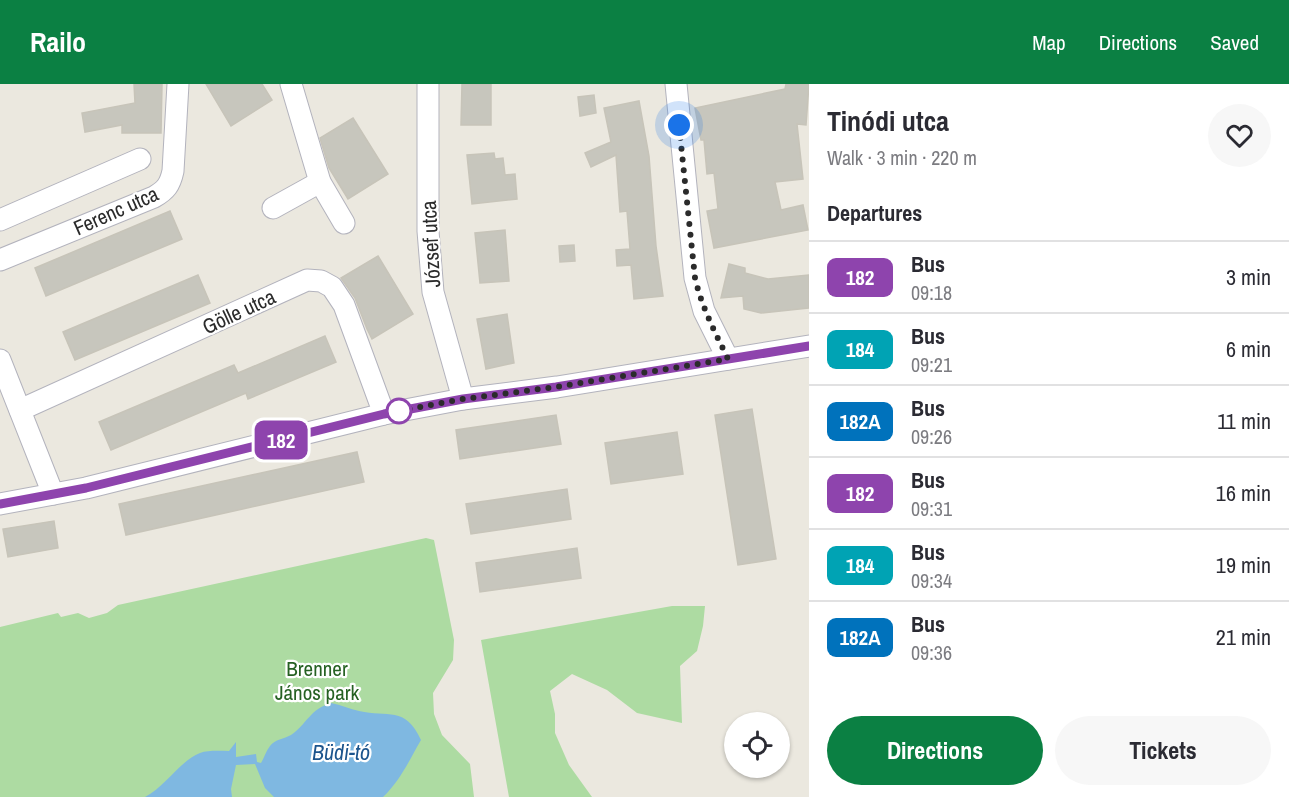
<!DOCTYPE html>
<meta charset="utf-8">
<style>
body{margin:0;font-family:"Archivo Narrow",sans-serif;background:#f7f7f7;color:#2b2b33;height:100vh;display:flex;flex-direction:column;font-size:22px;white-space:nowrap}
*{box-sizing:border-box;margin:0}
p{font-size:20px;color:#7c7c81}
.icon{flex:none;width:33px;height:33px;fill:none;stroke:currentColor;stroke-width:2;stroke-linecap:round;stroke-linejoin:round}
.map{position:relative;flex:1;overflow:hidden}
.side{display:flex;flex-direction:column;background:#fff;width:480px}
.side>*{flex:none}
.badge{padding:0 12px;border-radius:9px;font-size:21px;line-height:39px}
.buttons{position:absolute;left:724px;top:628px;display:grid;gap:12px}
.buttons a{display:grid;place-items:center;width:66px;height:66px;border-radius:50%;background:#fff;box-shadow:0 2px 4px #0004;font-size:30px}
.you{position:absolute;width:30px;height:30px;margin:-15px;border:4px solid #fff;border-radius:50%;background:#1a73e8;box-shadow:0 0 0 9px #1a73e833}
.map>.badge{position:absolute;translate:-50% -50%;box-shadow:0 0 0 3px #fff}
h2{padding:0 18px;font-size:22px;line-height:54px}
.round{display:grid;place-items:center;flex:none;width:63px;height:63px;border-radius:32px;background:#f7f7f7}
.head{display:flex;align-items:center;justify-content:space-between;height:102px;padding:0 18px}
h1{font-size:28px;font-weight:700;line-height:45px}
.button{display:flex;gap:12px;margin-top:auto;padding:12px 18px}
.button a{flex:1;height:69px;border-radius:36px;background:#0b8043;color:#fff;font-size:24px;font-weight:700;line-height:69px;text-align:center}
.button a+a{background:#f7f7f7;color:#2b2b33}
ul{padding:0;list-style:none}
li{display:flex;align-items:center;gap:18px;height:72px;padding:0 18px;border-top:2px solid #e1e1e2}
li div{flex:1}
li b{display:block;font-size:22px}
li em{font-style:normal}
li .badge{min-width:66px;font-weight:700;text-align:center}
header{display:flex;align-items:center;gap:36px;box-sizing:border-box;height:84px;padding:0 30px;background:#0b8043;color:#fff}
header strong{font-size:28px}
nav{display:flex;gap:33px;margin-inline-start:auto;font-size:21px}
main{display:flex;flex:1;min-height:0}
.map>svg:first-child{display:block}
.green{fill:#addba2}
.water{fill:#7fb8e1}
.building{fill:#c7c6bd;stroke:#c7c4b9;stroke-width:1.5}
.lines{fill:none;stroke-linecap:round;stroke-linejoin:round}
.street-casing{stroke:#b3b3bd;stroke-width:23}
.street{stroke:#fff;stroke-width:21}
.line-casing{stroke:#fff;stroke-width:14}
.line{stroke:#8e44ad;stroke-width:9}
.walk{stroke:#2b2b2b;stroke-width:6;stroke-dasharray:0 10.8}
.stop-dot{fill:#fff;stroke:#8e44ad;stroke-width:3}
.labels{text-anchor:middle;stroke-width:4.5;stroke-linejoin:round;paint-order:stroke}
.street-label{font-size:21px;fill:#2b2b2b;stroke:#fff}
.park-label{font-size:21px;fill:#266123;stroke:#fff}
.water-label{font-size:22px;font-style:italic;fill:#1d558d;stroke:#fff}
</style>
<header>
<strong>Railo</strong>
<nav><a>Map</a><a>Directions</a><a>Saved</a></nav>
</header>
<main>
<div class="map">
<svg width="809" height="713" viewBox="0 0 809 713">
<rect width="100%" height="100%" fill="#ebe8df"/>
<g class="green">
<path d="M426 454 434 456 454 556 453 576 433 609 434 630 442 651 470 680 474 713H0V543L58 529 61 533 78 529 89 534 107 529 118 521Z"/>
<path d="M672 522H705L703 542 697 567 680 582 682 639 637 629 607 606 572 590 550 607 555 630V649L569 681 592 713H509L481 556Z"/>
</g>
<path class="water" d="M331 619C341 621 350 625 359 627 388 634 405 621 421 656 410 675 400 697 383 713H274L265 704 255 680 236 681 231 705 232 713H145C165 703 181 676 200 669 208 666 220 667 229 667L236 658V673L256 670 257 678 261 679C264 674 266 667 270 662 275 655 284 655 291 651 307 640 310 625 331 619Z"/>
<g class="building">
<path d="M134 0H162L161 49H122V41L85 48 82 29 135 19Z"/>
<path d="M206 0H262L272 16 231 42Z"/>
<path d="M462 0H491V41H461Z"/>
<path d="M786 0H809L806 41 797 40 803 95 775 98 781 126 803 121 808 146 714 164 707 127 718 125 714 89 707 90 704 56H701L695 24 785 5Z"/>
<path d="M594 11 596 29 580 32 578 13Z"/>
<path d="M639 17 649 72 656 162 663 212 634 215 631 181 617 182 616 166 630 165 627 127 620 128 616 71 591 83 585 69 611 58 604 24Z"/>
<path d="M353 34 388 90 348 115 329 84 320 54Z"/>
<path d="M494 69 495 75 503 74 505 91 515 90 517 115 472 120 467 71Z"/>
<path d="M170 127 182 155 46 212 35 184Z"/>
<path d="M505 146 509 197 480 199 475 149Z"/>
<path d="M574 161 575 177 560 178 559 162Z"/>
<path d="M378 172 413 230 372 255 367 245 355 214 341 194Z"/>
<path d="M729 180 745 184V189L768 195 809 191V224L761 229 744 225 743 212 721 214Z"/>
<path d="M198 191 210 219 75 276 63 248Z"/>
<path d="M507 230 514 279 486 285 477 235Z"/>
<path d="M325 252 336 278 248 315 246 309 111 366 99 338 234 281 238 289Z"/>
<path d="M752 325 776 475 738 481 715 331Z"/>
<path d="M556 331 561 360 460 375 456 346Z"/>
<path d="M677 348 683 390 611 400 605 359Z"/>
<path d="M357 368 364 398 126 451 119 420Z"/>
<path d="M567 405 571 435 471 450 466 420Z"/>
<path d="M54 437 58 464 8 473 3 445Z"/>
<path d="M577 464 581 494 480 508 476 479Z"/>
</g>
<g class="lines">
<defs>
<g id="street">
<path d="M291 0 320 98 344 139"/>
<path d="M428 0V147L433 208 463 315"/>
<path d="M676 0 695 194 704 227 728 275"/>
<path d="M273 124 320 98"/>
<path d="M0 136 140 75"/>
<path d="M0 176 154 113C166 106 170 101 173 87L178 0"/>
<path d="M0 276 53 410"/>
<path d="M20 326 307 196 321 197 332 203 344 221 384 330"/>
<path d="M0 420 86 404 384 330 463 315 557 303 809 262"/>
</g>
</defs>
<use href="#street" class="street-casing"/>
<use href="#street" class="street"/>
</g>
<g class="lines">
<defs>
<path id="line" d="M0 420 86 404 384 330 463 315 556 303 809 262"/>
</defs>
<use href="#line" class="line-casing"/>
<use href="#line" class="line"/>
<path class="walk" d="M399 327 463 315 556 303 728 275C715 248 702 224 695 194L679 41"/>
</g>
<circle class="stop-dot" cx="399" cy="327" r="12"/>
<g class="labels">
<g class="street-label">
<text transform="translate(116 127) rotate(-24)" y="7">Ferenc utca</text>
<text transform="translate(431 160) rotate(-93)" y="7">József utca</text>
<text transform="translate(239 228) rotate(-25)" y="7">Gölle utca</text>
</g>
<g class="park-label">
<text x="317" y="592">Brenner<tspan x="317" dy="24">János park</tspan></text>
</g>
<g class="water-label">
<text x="341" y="676">Büdi-tó</text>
</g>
</g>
</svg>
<div class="buttons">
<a><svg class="icon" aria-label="locate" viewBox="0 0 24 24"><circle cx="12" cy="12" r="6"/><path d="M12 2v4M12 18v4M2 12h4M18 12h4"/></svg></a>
</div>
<div class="you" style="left:679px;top:41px"></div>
<b class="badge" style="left:281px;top:356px;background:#8e44ad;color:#fff">182</b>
</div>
<section class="side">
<div class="head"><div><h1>Tinódi utca</h1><p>Walk · 3 min · 220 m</p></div><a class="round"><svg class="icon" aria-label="heart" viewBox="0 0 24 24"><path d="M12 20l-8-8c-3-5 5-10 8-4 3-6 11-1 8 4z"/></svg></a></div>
<h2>Departures</h2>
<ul>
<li><span class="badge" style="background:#8e44ad;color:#fff">182</span><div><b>Bus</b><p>09:18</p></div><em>3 min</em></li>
<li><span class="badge" style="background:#00a3b4;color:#fff">184</span><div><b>Bus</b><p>09:21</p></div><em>6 min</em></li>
<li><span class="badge" style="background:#0072bc;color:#fff">182A</span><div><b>Bus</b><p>09:26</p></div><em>11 min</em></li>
<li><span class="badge" style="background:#8e44ad;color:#fff">182</span><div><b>Bus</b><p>09:31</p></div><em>16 min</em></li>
<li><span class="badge" style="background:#00a3b4;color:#fff">184</span><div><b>Bus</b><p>09:34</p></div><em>19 min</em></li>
<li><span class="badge" style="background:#0072bc;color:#fff">182A</span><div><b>Bus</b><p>09:36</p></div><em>21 min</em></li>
</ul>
<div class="button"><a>Directions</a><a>Tickets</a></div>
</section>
</main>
